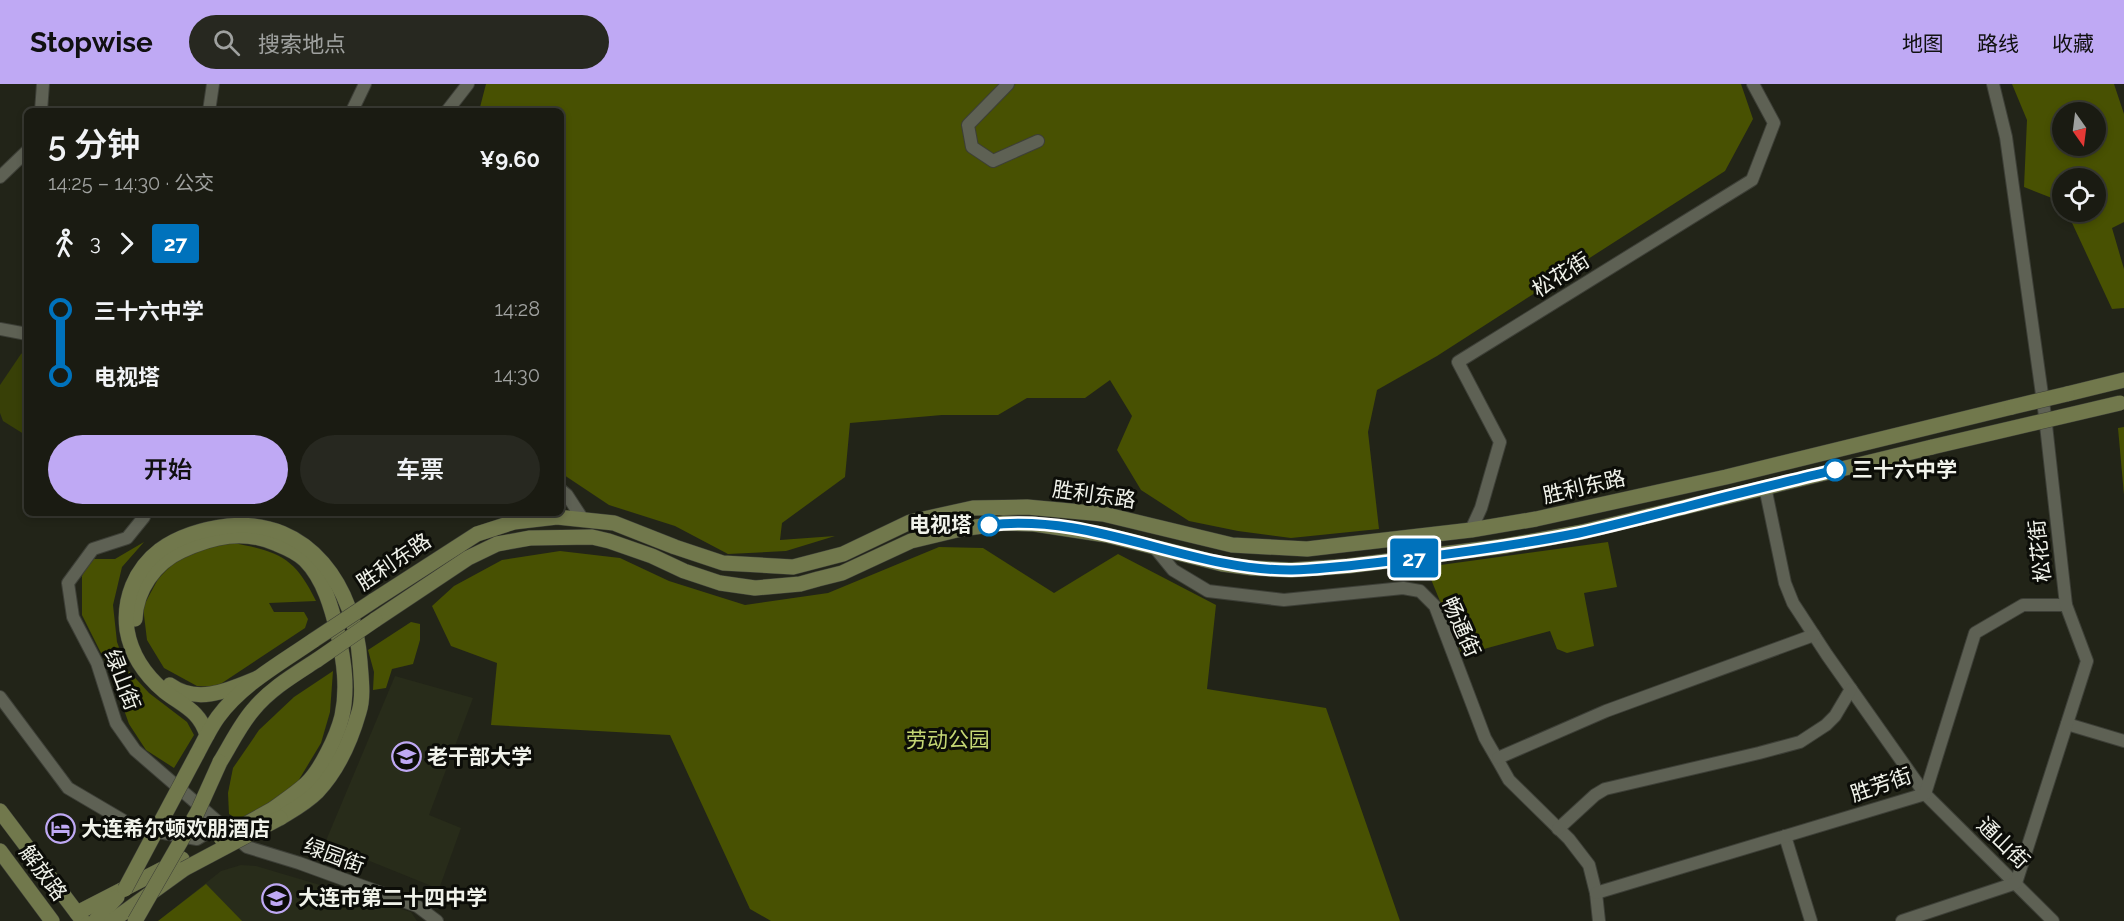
<!DOCTYPE html>
<html lang="zh">
<meta charset="utf-8">
<style>
body{margin:0;font-family:Raleway,"Noto Sans SC",sans-serif;background:#272820;color:#f1f3f6;height:100vh;display:flex;flex-direction:column;font-size:22px;white-space:nowrap}
*{box-sizing:border-box;margin:0}
p{font-size:20px;color:#9fa19f}
.icon{flex:none;width:33px;height:33px;fill:none;stroke:currentColor;stroke-width:2;stroke-linecap:round;stroke-linejoin:round}
.map{position:relative;flex:1;overflow:hidden}
.sheet{position:absolute;left:24px;top:24px;width:540px;height:408px;display:flex;flex-direction:column;background:#1a1b12;border-radius:9px;box-shadow:0 3px 9px #0003,0 0 0 2px #383932}
.sheet>*{flex:none}
.badge{padding:0 12px;border-radius:4px;font-size:21px;line-height:39px}
.needle{width:39px;rotate:166deg}
.tools{position:absolute;left:2052px;top:18px;display:grid;gap:12px}
.tools a{display:grid;place-items:center;width:54px;height:54px;border-radius:50%;background:#1a1b12;box-shadow:0 3px 9px #0003,0 0 0 2px #383932;font-size:30px}
.map>.badge{position:absolute;translate:-50% -50%;box-shadow:0 0 0 3px #fff}
.legs{display:flex;align-items:center;gap:9px;height:66px;padding:0 24px;font-size:20px}
.legs p{margin-inline-start:auto}
.overview{display:flex;align-items:center;justify-content:space-between;height:102px;padding:0 24px}
h1{font-size:33px;font-weight:600;line-height:45px}
.primary-button{display:flex;gap:12px;margin-top:auto;padding:12px 24px}
.primary-button a{flex:1;height:69px;border-radius:36px;background:#bfa9f4;color:#111;font-size:24px;font-weight:600;line-height:69px;text-align:center}
.primary-button a+a{background:#272820;color:#f1f3f6}
ul{padding:0 24px;list-style:none}
li{display:flex;align-items:center;gap:21px;height:66px;font-size:22px}
li i{display:grid;place-items:center;width:9px;height:100%;margin:0 8px;background:currentColor}
li i::after{content:'';width:15px;height:15px;margin:-8px;border:4px solid;border-radius:50%;background:#1a1b12}
li p{margin-inline-start:auto}
li:first-child i{background:linear-gradient(#0000 50%,currentColor 0)}
li:last-child i{background:linear-gradient(currentColor 50%,#0000 0)}
header{display:flex;align-items:center;gap:36px;box-sizing:border-box;height:84px;padding:0 30px;background:#bfa9f4;color:#111}
header strong{font-size:28px}
nav{display:flex;gap:33px;margin-inline-start:auto;font-size:21px}
.search{width:420px;height:54px;background:#272820;display:flex;align-items:center;gap:15px;box-sizing:border-box;padding:0 21px;border-radius:33px;color:#9fa19f;font-size:22px}
.map>svg:first-child{display:block}
.built{fill:#282c1a}
.green{fill:#485102;fill-rule:evenodd}
.water{fill:#384007}
.lines{fill:none;stroke-linecap:round;stroke-linejoin:round}
.minor-casing{stroke:#3d3f37;stroke-width:14}
.major-casing{stroke:#3d3f37;stroke-width:16}
.minor{stroke:#5e6154;stroke-width:12}
.major{stroke:#71784c;stroke-width:15}
.major-bridge-casing{stroke:#3d3f37;stroke-width:16;stroke-linecap:butt}
.major-bridge{stroke:#71784c;stroke-width:15}
.line-1-casing{stroke:#fff;stroke-width:14}
.line-1{stroke:#0072bc;stroke-width:9}
.stop-1-dot{fill:#fff;stroke:#0072bc;stroke-width:3}
.labels{text-anchor:middle;stroke-width:6;stroke-linejoin:round;paint-order:stroke}
.street-label{font-size:21px;fill:#f0f2ea;stroke:#0c0d08}
.stop-label{font-size:21px;font-weight:bold;fill:#f0f2ea;stroke:#0c0d08;text-anchor:start}
.park-label{font-size:21px;fill:#c5d774;stroke:#0c0d08}
.poi-label{font-size:21px;font-weight:bold;fill:#f0f2ea;stroke:#0c0d08;text-anchor:start}
</style>
<header>
<strong>Stopwise</strong>
<div class="search"><svg class="icon" aria-label="search" viewBox="0 0 24 24"><circle cx="10" cy="10" r="6"/><path d="M15 15l6 6"/></svg>搜索地点</div>
<nav><a>地图</a><a>路线</a><a>收藏</a></nav>
</header>
<div class="map">
<svg width="2124" height="837" viewBox="0 0 2124 837">
<rect width="100%" height="100%" fill="#222418"/>
<g class="built">
<path d="M395 592 473 614 429 731 461 744 439 805 325 759Z"/>
<path d="M241 781 256 782 411 828 417 837H158L221 787Z"/>
</g>
<g class="green">
<path d="M486 0H1741L1753 35 1725 87 1437 272 1377 306 1368 348 1379 445 1291 454 1238 447 1189 437 1141 406 1117 366 1132 332 1110 296 1085 314H1027L998 331H942L850 339 845 393 782 439 780 456 835 452 786 467 728 470 675 442 609 421 561 389V27H479Z"/>
<path d="M2012 0H2114L2124 30V138L2112 144 2124 185V224L2112 225 2067 128H2096V94H2062V118L2024 103 2027 36ZM2062 28H2096V62H2062Z"/>
<path d="M2124 343V411L2118 344Z"/>
<path d="M144 458 122 483 113 521 117 558 127 585 149 609 187 638 194 651 174 684 146 666 129 640 111 589 82 531V492L90 475H115Z"/>
<path d="M1608 458 1617 503 1584 509 1594 562 1567 569 1557 565 1550 547 1462 571 1426 483Z"/>
<path d="M234 459C280 468 295 474 316 517L269 519 274 528H304L308 535 305 544 216 603 197 602 164 584 147 556 143 523 158 495 178 474 202 464Z"/>
<path d="M939 463 983 464 1054 509 1118 470 1216 521 1207 605 1326 624 1400 837H771L750 825 670 651 491 641 497 579 451 562 432 522 454 502 502 476 560 467 620 474 669 497 745 521 828 509Z"/>
<path d="M411 538 420 540V556L413 580 392 585 386 604 373 606 374 588 368 566Z"/>
<path d="M333 587 330 628 321 659 297 699 271 726 239 736 229 730 228 709 233 684 259 646 294 613Z"/>
<path d="M206 800 242 837H158Z"/>
</g>
<path class="water" d="M27 266V352L3 337 0 329V301L21 270Z"/>
<g class="lines">
<defs>
<g id="minor">
<path d="M1008 0 968 41 972 63 993 77 1038 57"/>
<path d="M41 27 43 0"/>
<path d="M209 27 213 0"/>
<path d="M352 27 365 0"/>
<path d="M447 27 468 0"/>
<path d="M0 93 27 67"/>
<path d="M0 245 27 250"/>
<path d="M1765 403 1785 499 1793 519 1827 571 1925 710 2053 837"/>
<path d="M561 406 567 411 582 434"/>
<path d="M144 429V433L127 454 93 465 68 499 73 533 97 579 116 639 135 666 247 763 299 779 417 822 437 837"/>
<path d="M1471 446 1481 424 1500 358 1458 278 1752 96 1774 39 1753 0"/>
<path d="M1155 464 1173 486 1208 507 1284 516 1403 504 1420 507 1435 522 1485 654 1500 680 1509 696 1569 755 1589 781 1596 809 1599 837"/>
<path d="M0 613 68 704 136 744 197 755 221 740"/>
<path d="M2067 640 2124 657"/>
<path d="M1498 674 1606 627 1814 551"/>
<path d="M1558 745 1595 711 1605 705 1759 669 1800 658 1826 641 1835 632 1851 605"/>
<path d="M1785 752 1811 837"/>
<path d="M1596 809 1925 710 1975 549 2023 521H2066"/>
<path d="M1902 837 2016 799 2087 577 2066 521 2045 332 2006 53 1993 0"/>
</g>
<g id="major">
<path d="M2067 310 2124 296"/>
<path d="M373 517 477 450 514 438 557 433 614 439 675 463 723 479 793 483 843 470 910 438 973 424 1027 423 1103 430 1232 461 1307 465 1471 446 1536 435 1726 393 2012 323"/>
<path d="M135 535C136 506 155 479 181 467 213 452 244 445 277 460 287 464 297 468 305 476 324 495 332 525 338 550 344 577 348 604 342 632 337 652 321 686 306 700 296 709 284 717 273 725"/>
<path d="M375 536 468 474 497 460 530 454 592 453 609 457 652 472 684 487 720 499 755 504 800 500 818 495 842 489 911 457 961 445 1004 439 1034 440 1106 451 1222 480 1252 484 1291 486 1348 482 1505 462 1582 448 1932 363"/>
<path d="M170 601C198 621 229 606 258 594"/>
<path d="M207 651C199 626 183 622 164 607 145 591 131 570 127 546 123 515 135 485 160 466 181 451 203 445 228 442 310 434 355 504 360 578 361 593 364 613 359 628 351 656 337 687 317 708 306 719 293 726 280 734"/>
<path d="M197 670C204 657 210 644 218 633 242 600 281 579 314 556"/>
<path d="M220 678C231 660 240 641 253 626 270 605 294 591 317 576"/>
<path d="M0 727 83 837"/>
<path d="M0 767 52 837"/>
<path d="M77 829 182 775"/>
<path d="M95 837 117 813"/>
<path d="M112 837 184 785"/>
</g>
</defs>
<use href="#minor" class="minor-casing"/>
<use href="#major" class="major-casing"/>
<use href="#minor" class="minor"/>
<use href="#major" class="major"/>
<defs>
<g id="major-bridge">
<path d="M2012 323 2067 310"/>
<path d="M1932 363 2120 319"/>
<path d="M314 556 373 517"/>
<path d="M317 576 375 536"/>
<path d="M221 754 273 725"/>
<path d="M184 785 280 734"/>
<path d="M125 805 197 670"/>
<path d="M135 837 197 729 220 678"/>
</g>
</defs>
<use href="#major-bridge" class="major-bridge-casing"/>
<use href="#major-bridge" class="major-bridge"/>
</g>
<g class="lines">
<defs>
<path id="line-1" d="M989 441C1092 428 1189 487 1292 486 1331 485 1370 479 1409 475 1466 468 1523 460 1579 449 1616 441 1653 431 1689 422 1738 409 1786 398 1835 386"/>
</defs>
<use href="#line-1" class="line-1-casing"/>
<use href="#line-1" class="line-1"/>
</g>
<defs>
<symbol id="university-ring" viewBox="-11 -11 22 22"><circle r="9.5" fill="#0c0d08" stroke="#bfa9f4" stroke-width="1.5"/><path d="M0-5L7-2L0 1L-7-2ZM-4 1L0 2.5L4 1V4Q0 6-4 4Z" fill="#bfa9f4"/></symbol>
<symbol id="hotel-ring" viewBox="-11 -11 22 22"><circle r="9.5" fill="#0c0d08" stroke="#bfa9f4" stroke-width="1.5"/><path d="M-6-4.5h1.5V1H6V5H4.5V3h-9V5H-6ZM-4 0a1.8 1.8 0 1 1 3.6 0ZM.5 0V-2.5h3Q6-2.5 6 0Z" fill="#bfa9f4"/></symbol>
<symbol id="school-ring" viewBox="-11 -11 22 22"><circle r="9.5" fill="#0c0d08" stroke="#bfa9f4" stroke-width="1.5"/><path d="M0-5L7-2L0 1L-7-2ZM-4 1L0 2.5L4 1V4Q0 6-4 4Z" fill="#bfa9f4"/></symbol>
</defs>
<g fill-rule="evenodd">
<use href="#university-ring" x="390" y="656" width="33" height="33"/>
<use href="#hotel-ring" x="44" y="728" width="33" height="33"/>
<use href="#school-ring" x="260" y="798" width="33" height="33"/>
</g>
<g class="stop-1-dot">
<circle cx="1835" cy="386" r="10"/>
<circle cx="989" cy="441" r="10"/>
</g>
<g class="labels">
<g class="street-label">
<text transform="translate(1561 191) rotate(-32)" y="7">松花街</text>
<text transform="translate(1584 403) rotate(-13)" y="7">胜利东路</text>
<text transform="translate(1094 411) rotate(8)" y="7">胜利东路</text>
<text transform="translate(2040 467) rotate(-96)" y="7">松花街</text>
<text transform="translate(394 478) rotate(-34)" y="7">胜利东路</text>
<text transform="translate(1461 543) rotate(66)" y="7">畅通街</text>
<text transform="translate(122 596) rotate(69)" y="7">绿山街</text>
<text transform="translate(1881 701) rotate(-19)" y="7">胜芳街</text>
<text transform="translate(2003 759) rotate(44)" y="7">通山街</text>
<text transform="translate(334 772) rotate(20)" y="7">绿园街</text>
<text transform="translate(43 789) rotate(53)" y="7">解放路</text>
</g>
<g class="stop-label">
<text x="1852" y="393">三十六中学</text>
<text x="972" y="448" text-anchor="end">电视塔</text>
</g>
<g class="park-label">
<text x="948" y="663">劳动公园</text>
</g>
<g class="poi-label">
<text x="427" y="680">老干部大学</text>
<text x="81" y="752">大连希尔顿欢朋酒店</text>
<text x="298" y="821">大连市第二十四中学</text>
</g>
</g>
</svg>
<div class="tools">
<a><svg class="needle" viewBox="-14 -14 28 28"><path d="M0-13l5 13h-10z" fill="#e53935"/><path d="M0 13l5-13h-10z" fill="#9fa19f"/></svg></a>
<a><svg class="icon" aria-label="locate" viewBox="0 0 24 24"><circle cx="12" cy="12" r="6"/><path d="M12 2v4M12 18v4M2 12h4M18 12h4"/></svg></a>
</div>
<b class="badge" style="left:1414px;top:474px;background:#0072bc;color:#fff">27</b>
<section class="sheet">
<div class="overview"><div><h1>5 分钟</h1><p>14:25 – 14:30 · 公交</p></div><b>¥9.60</b></div>
<div class="legs"><svg class="icon" aria-label="walk" viewBox="0 0 24 24"><circle cx="13" cy="4" r="2"/><path d="M13 8l-2 6 4 7M11 14l-3 7M7 12l3-4h3l4 4"/></svg>3<svg class="icon" aria-label="forward" viewBox="0 0 24 24"><path d="M9 5l7 7-7 7"/></svg><b class="badge" style="background:#0072bc;color:#fff">27</b></div>
<ul>
<li><i style="color:#0072bc"></i><b>三十六中学</b><p>14:28</p></li>
<li><i style="color:#0072bc"></i><b>电视塔</b><p>14:30</p></li>
</ul>
<div class="primary-button"><a>开始</a><a>车票</a></div>
</section>
</div>
